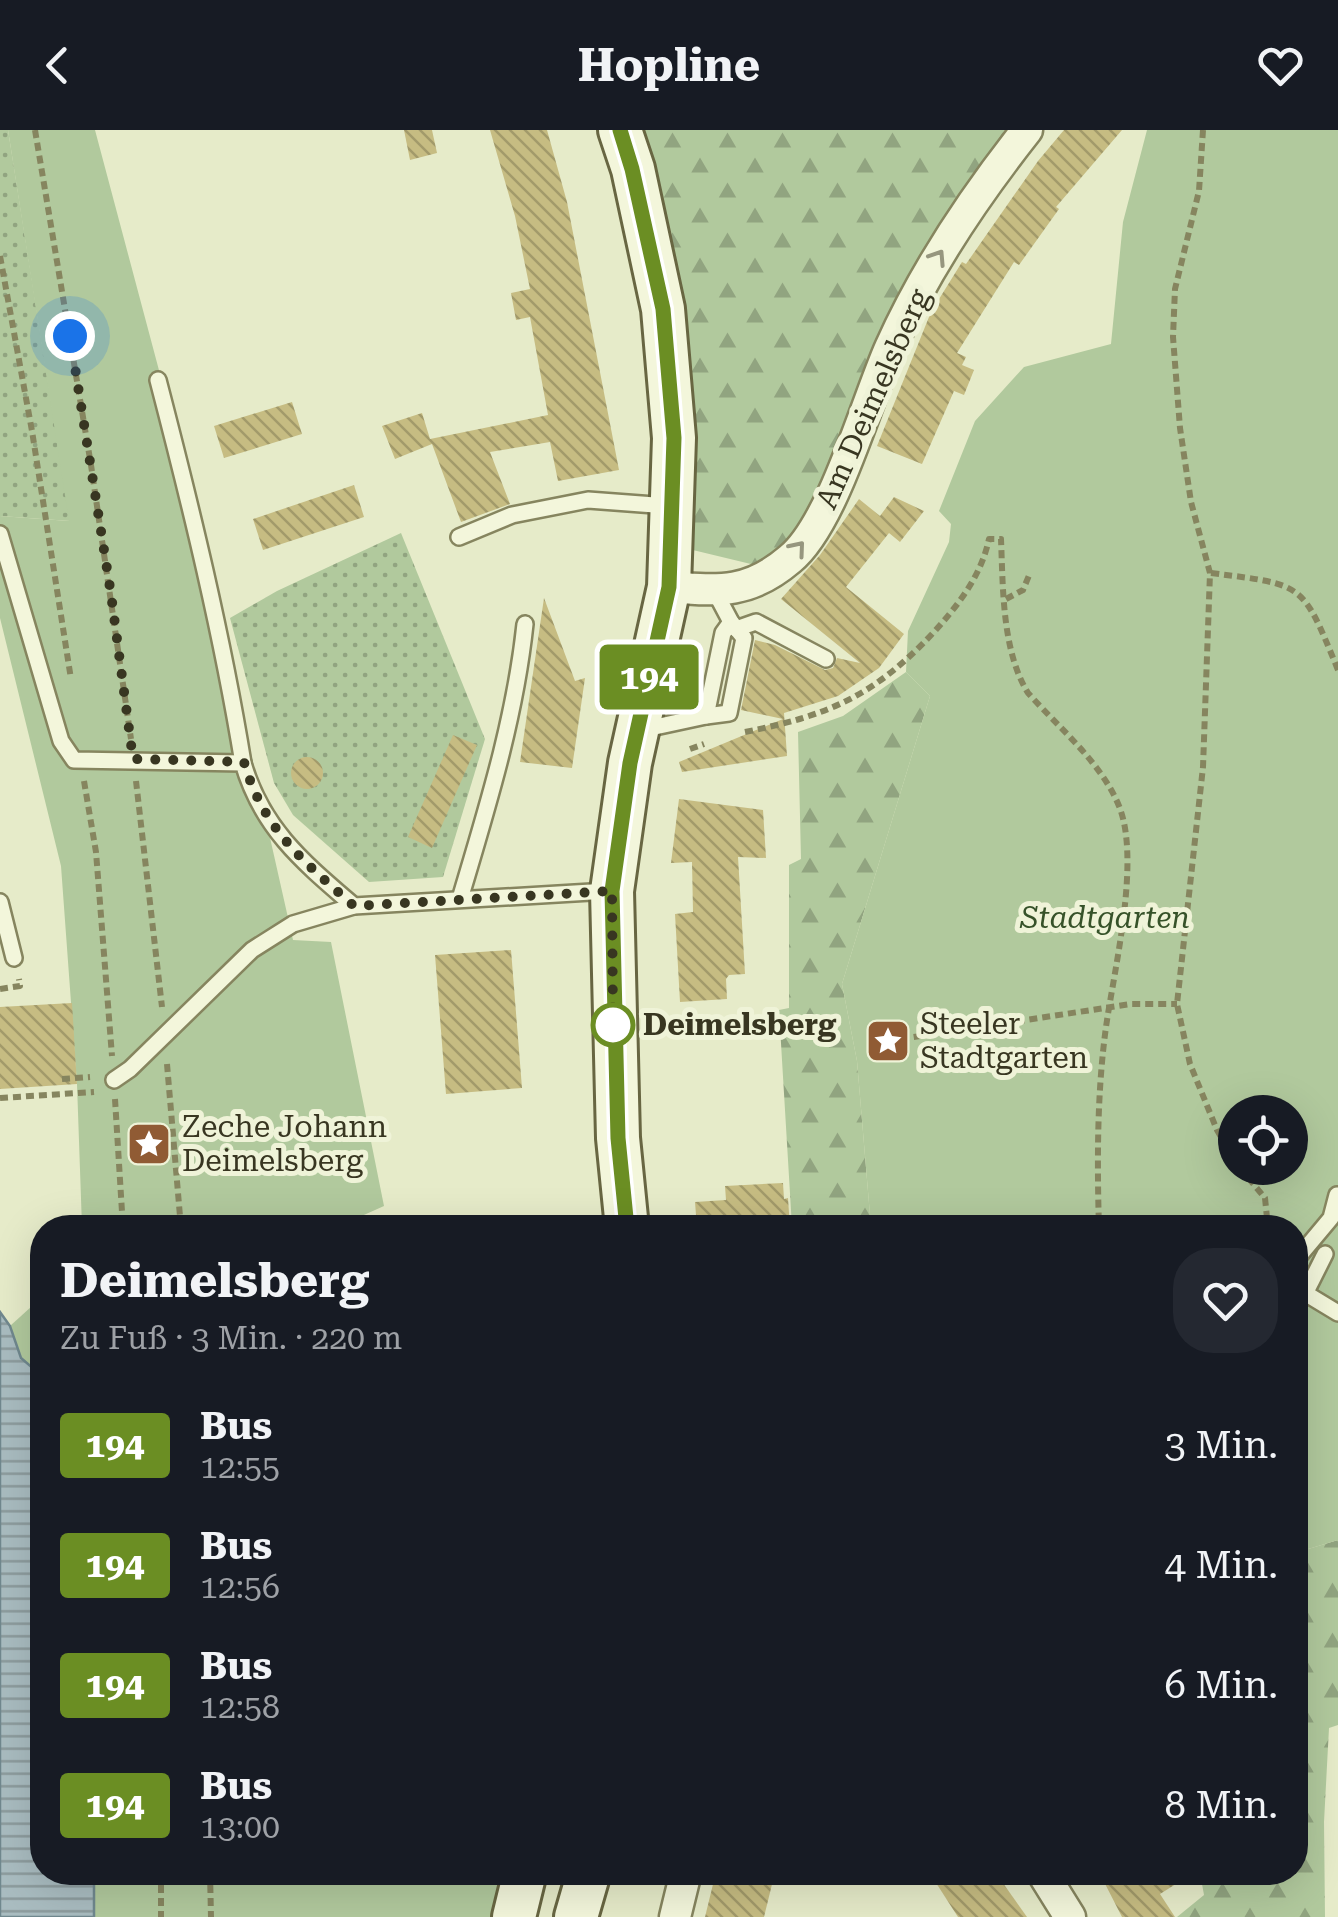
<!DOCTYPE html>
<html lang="de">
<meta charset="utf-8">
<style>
body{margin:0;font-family:"Roboto Serif",serif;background:#242831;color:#f1f3f6;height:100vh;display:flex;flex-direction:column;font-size:38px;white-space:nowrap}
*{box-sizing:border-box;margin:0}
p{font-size:32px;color:#9ea1a6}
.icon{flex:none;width:55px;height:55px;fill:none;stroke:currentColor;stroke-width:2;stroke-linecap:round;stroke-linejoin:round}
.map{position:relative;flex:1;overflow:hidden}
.side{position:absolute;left:30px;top:1085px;width:1278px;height:670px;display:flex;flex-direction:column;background:#171b24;border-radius:40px;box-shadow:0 10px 40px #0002}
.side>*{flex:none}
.badge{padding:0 20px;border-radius:8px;font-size:35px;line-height:65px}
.controls{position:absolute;left:1218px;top:965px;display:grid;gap:20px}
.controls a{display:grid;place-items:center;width:90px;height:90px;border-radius:50%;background:#171b24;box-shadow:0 10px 40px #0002;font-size:50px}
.you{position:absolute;width:50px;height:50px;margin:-25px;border:8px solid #fff;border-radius:50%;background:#1a73e8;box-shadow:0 0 0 15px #1a73e833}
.map>.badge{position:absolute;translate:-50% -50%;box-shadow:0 0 0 5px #fff}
.round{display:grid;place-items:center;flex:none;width:105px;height:105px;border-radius:40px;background:#242831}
.overview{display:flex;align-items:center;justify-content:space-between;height:170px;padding:0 30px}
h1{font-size:48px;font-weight:700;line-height:75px}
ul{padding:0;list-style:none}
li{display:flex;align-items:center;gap:30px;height:120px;padding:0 30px}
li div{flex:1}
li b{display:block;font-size:38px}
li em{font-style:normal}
li .badge{min-width:110px;font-weight:700;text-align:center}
header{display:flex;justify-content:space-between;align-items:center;height:130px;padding:0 30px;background:#171b24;font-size:45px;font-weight:700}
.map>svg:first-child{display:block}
.grass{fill:url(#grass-dots)}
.forest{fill:url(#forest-firs)}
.park{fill:#b1c99d;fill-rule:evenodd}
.water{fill:url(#water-rules);stroke:#70888e;stroke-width:2.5}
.building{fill:url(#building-back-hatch)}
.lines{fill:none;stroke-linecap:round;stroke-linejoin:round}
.service-casing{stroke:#86855f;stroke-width:20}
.minor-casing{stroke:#86855f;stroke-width:35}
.secondary-casing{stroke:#686642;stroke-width:48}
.path{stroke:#86855f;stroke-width:6;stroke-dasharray:8 5;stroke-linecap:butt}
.service{stroke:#f3f6db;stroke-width:15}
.minor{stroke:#f3f6db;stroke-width:30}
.secondary{stroke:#f3f6db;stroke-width:42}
.oneway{stroke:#96967e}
.line-casing{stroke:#fff;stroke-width:22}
.line{stroke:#6b8e23;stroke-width:15}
.walk{stroke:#383621;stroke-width:10;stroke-dasharray:0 18}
.stop-dot{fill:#fff;stroke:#6b8e23;stroke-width:5}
.labels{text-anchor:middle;stroke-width:10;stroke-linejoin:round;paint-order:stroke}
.street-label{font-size:30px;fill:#383621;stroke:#eff3d8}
.park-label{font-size:30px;font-style:italic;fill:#365229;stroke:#eff3d8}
.poi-label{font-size:30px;fill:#383621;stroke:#eff3d8;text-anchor:start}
.stop-label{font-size:30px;font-weight:bold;fill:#383621;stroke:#eff3d8;text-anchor:start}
</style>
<header><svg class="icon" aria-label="back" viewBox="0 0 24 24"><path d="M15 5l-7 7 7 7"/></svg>Hopline<svg class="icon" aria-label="heart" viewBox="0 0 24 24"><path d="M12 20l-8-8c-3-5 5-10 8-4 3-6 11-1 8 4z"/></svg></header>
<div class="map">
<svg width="1338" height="1787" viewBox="0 0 1338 1787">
<defs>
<pattern id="grass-dots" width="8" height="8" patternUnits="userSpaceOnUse" patternTransform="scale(2.5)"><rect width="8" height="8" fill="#b1c99d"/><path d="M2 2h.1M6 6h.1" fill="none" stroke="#91a480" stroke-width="1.8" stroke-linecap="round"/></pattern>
<pattern id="forest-firs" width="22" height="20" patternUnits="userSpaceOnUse" patternTransform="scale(2.5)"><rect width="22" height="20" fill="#b1c99d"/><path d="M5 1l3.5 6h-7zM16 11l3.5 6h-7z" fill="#91a480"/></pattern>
<pattern id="water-rules" width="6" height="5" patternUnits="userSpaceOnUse" patternTransform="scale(2.5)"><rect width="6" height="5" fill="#a9bcc0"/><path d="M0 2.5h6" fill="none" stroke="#8b9a9c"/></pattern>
<pattern id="building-back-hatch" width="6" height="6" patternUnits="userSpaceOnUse" patternTransform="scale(2.5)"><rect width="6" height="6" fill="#c6bc82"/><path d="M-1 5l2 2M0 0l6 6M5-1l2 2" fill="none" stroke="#a29a6a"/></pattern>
</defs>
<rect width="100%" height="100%" fill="#e6ebc9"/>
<g class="grass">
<path d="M0 0H8L70 391 0 386Z"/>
<path d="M401 403 485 609 443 747 369 752 293 685 274 653 230 488 277 461Z"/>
</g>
<g class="forest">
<path d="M622 0H1017L915 141 862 242 806 406 755 435 672 415Z"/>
<path d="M906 542 930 566 842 854 857 931 871 1097H792L779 880 789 878V735L801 729 798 602 843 586Z"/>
<path d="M1338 1410V1595L1329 1598 1324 1692 1325 1787H1177L1204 1765 1200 1743 1295 1742V1423Z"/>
</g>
<g class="park">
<path d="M8 0H95L197 383 293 810 331 812 384 1076 337 1097H82L77 954 61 736 0 488V386L69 391Z"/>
<path d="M1147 0H1338V1410L1295 1423V1098L871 1097 857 931 842 854 930 566 906 542 908 501 949 412 951 394 939 381 975 291 1024 237 1111 214 1123 92ZM1235 982H1290V1038H1235Z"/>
<path d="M42 1167V1246L21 1228 10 1196Z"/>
<path d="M94 1743H521L509 1787H94Z"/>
</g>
<path class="water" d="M0 1182 10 1196 21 1228 42 1246V1742L94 1743V1787H0Z"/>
<g class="building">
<path d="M404 0H432L437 23 410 30Z"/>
<path d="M490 0H547L567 72 619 340 558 351 550 312 490 322 510 374 461 392 432 314 395 329 382 296 422 283 430 309 548 285 530 187 516 190 511 163 530 159 515 86Z"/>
<path d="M1064 0H1122L1056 77 1059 79 1019 135 1014 132 957 223 966 227 962 235 974 240 964 265 954 261 922 334 877 316 931 182 962 132 966 134 1038 31Z"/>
<path d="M292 272 302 304 224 328 214 296Z"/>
<path d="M354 355 364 387 263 420 253 389Z"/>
<path d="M894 367 924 381 900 412 889 403 846 457 904 504 879 538 838 566 784 583 787 626 682 642 679 632 783 589 741 580 755 510 775 515 825 540 833 538 837 528 860 533 781 469 820 425 859 369 880 386Z"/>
<path d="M544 468 575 551 585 548 572 638 520 632Z"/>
<path d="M453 605 477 615 432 718 408 707Z"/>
<circle cx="307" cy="643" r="16"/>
<path d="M679 669 763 680 766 728 738 727 745 844 729 845 726 849 727 869 680 872 675 784 693 782 692 732 671 733Z"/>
<path d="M511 820 522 958 446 964 435 825Z"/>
<path d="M72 873 77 954 0 959V877Z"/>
<path d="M783 1053 784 1069 788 1068 790 1098H697L695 1072 726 1070 725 1056Z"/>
<path d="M716 1742H775L764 1787H705Z"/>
<path d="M929 1742H995L1027 1787H958Z"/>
<path d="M1099 1742H1195L1160 1764 1175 1787H1122Z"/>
</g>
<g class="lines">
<defs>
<g id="service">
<path d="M158 250C191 377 222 504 243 633"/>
<path d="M0 404 61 611 74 630 243 633C262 699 304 733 354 776"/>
<path d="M459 407 512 385 588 370 668 376"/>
<path d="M736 499 756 492 826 529"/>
<path d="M706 586 729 583 744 508 731 492 714 460"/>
<path d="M641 600 706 586 723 503 731 492"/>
<path d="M460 769C487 678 515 589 525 494"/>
<path d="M0 772 14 828"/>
<path d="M114 950 130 939 252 820 293 794 354 776 608 761"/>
<path d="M1295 1131 1331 1088 1337 1065"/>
<path d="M1295 1157 1338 1183"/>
<path d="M1306 1162 1325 1124"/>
</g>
<g id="minor">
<path d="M669 457C720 461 749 464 790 429 833 394 866 272 890 218 925 140 974 67 1027 0"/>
<path d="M1042 1742 1070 1787"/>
<path d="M675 1787 686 1742"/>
</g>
<g id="secondary">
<path d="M620 0 633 39 663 179 674 308 669 457 630 633 612 761 618 1008 627 1098"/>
<path d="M514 1787 525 1742"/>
<path d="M576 1787 589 1742"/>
</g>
</defs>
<use href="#service" class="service-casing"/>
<use href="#minor" class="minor-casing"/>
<use href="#secondary" class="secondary-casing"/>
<g class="path">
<path d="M35 0 91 335 131 609"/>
<path d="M1203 0 1199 61 1175 159 1173 207 1180 298 1191 372 1210 443 1203 637 1177 874 1190 934 1217 1000 1235 1031"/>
<path d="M0 126 32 301 71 549"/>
<path d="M1211 443C1305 455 1302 452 1338 540"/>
<path d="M1006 469 1023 460 1030 443"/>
<path d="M745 602C830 585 874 566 934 502 959 474 981 446 989 409H1001C1003 458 1002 521 1028 563 1059 598 1101 632 1119 676 1141 730 1114 840 1106 897 1097 962 1097 1032 1099 1098"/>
<path d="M690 619 704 614"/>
<path d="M84 651 96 722 112 926"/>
<path d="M136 651 162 877"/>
<path d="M0 859 20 856 19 849"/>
<path d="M888 911 1131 874H1177"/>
<path d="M167 934 181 1098"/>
<path d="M62 949 90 947"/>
<path d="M0 968 94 962"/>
<path d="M115 969 123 1098"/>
<path d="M1240 1038 1265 1068 1268 1098"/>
<path d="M161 1742V1787"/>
<path d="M210 1742 211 1787"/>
</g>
<use href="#service" class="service"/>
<use href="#minor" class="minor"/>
<use href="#secondary" class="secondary"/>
</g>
<defs><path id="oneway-chevron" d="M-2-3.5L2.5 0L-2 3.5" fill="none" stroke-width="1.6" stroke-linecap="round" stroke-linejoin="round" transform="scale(2.5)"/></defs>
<g class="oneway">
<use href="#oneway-chevron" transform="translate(938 127) rotate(-57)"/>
<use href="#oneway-chevron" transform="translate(798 418) rotate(-50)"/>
</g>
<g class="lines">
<defs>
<path id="line" d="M620 0 632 39 663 179 674 308 669 457 630 633 612 761 618 1008 627 1098"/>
</defs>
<use href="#line" class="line-casing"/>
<use href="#line" class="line"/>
<path class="walk" d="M70 206 111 464 133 629 244 632C263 699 304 732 354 776L612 761 613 895"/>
</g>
<defs>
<symbol id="sight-square" viewBox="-11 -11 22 22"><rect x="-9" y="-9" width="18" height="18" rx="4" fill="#905b34" stroke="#eff3d8"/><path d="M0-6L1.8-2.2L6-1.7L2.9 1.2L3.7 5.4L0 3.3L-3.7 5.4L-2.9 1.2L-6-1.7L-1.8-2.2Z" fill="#fff"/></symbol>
</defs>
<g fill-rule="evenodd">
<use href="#sight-square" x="863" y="886" width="50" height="50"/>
<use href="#sight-square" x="124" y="989" width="50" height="50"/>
</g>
<circle class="stop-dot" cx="613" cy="895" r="20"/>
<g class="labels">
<g class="street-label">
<text transform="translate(873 269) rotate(-66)" y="10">Am Deimelsberg</text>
</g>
<g class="park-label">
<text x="1105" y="798">Stadtgarten</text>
</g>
<g class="poi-label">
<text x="920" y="904">Steeler<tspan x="920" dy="34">Stadtgarten</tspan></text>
<text x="182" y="1007">Zeche Johann<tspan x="182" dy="34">Deimelsberg</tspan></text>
</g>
<g class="stop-label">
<text x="643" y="905">Deimelsberg</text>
</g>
</g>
</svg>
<div class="controls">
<a><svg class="icon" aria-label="locate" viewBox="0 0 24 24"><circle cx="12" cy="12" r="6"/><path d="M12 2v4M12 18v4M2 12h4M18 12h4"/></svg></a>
</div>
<div class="you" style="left:70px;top:206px"></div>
<b class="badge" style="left:649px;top:547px;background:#6b8e23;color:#fff">194</b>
<section class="side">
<div class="overview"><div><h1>Deimelsberg</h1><p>Zu Fuß · 3 Min. · 220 m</p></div><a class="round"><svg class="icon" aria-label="heart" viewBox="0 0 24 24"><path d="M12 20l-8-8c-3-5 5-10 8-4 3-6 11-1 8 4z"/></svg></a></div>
<ul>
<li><span class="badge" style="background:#6b8e23;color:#fff">194</span><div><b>Bus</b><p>12:55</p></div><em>3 Min.</em></li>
<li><span class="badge" style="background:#6b8e23;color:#fff">194</span><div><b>Bus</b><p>12:56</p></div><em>4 Min.</em></li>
<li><span class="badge" style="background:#6b8e23;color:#fff">194</span><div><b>Bus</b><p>12:58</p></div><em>6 Min.</em></li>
<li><span class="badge" style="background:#6b8e23;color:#fff">194</span><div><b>Bus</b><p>13:00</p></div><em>8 Min.</em></li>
</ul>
</section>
</div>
